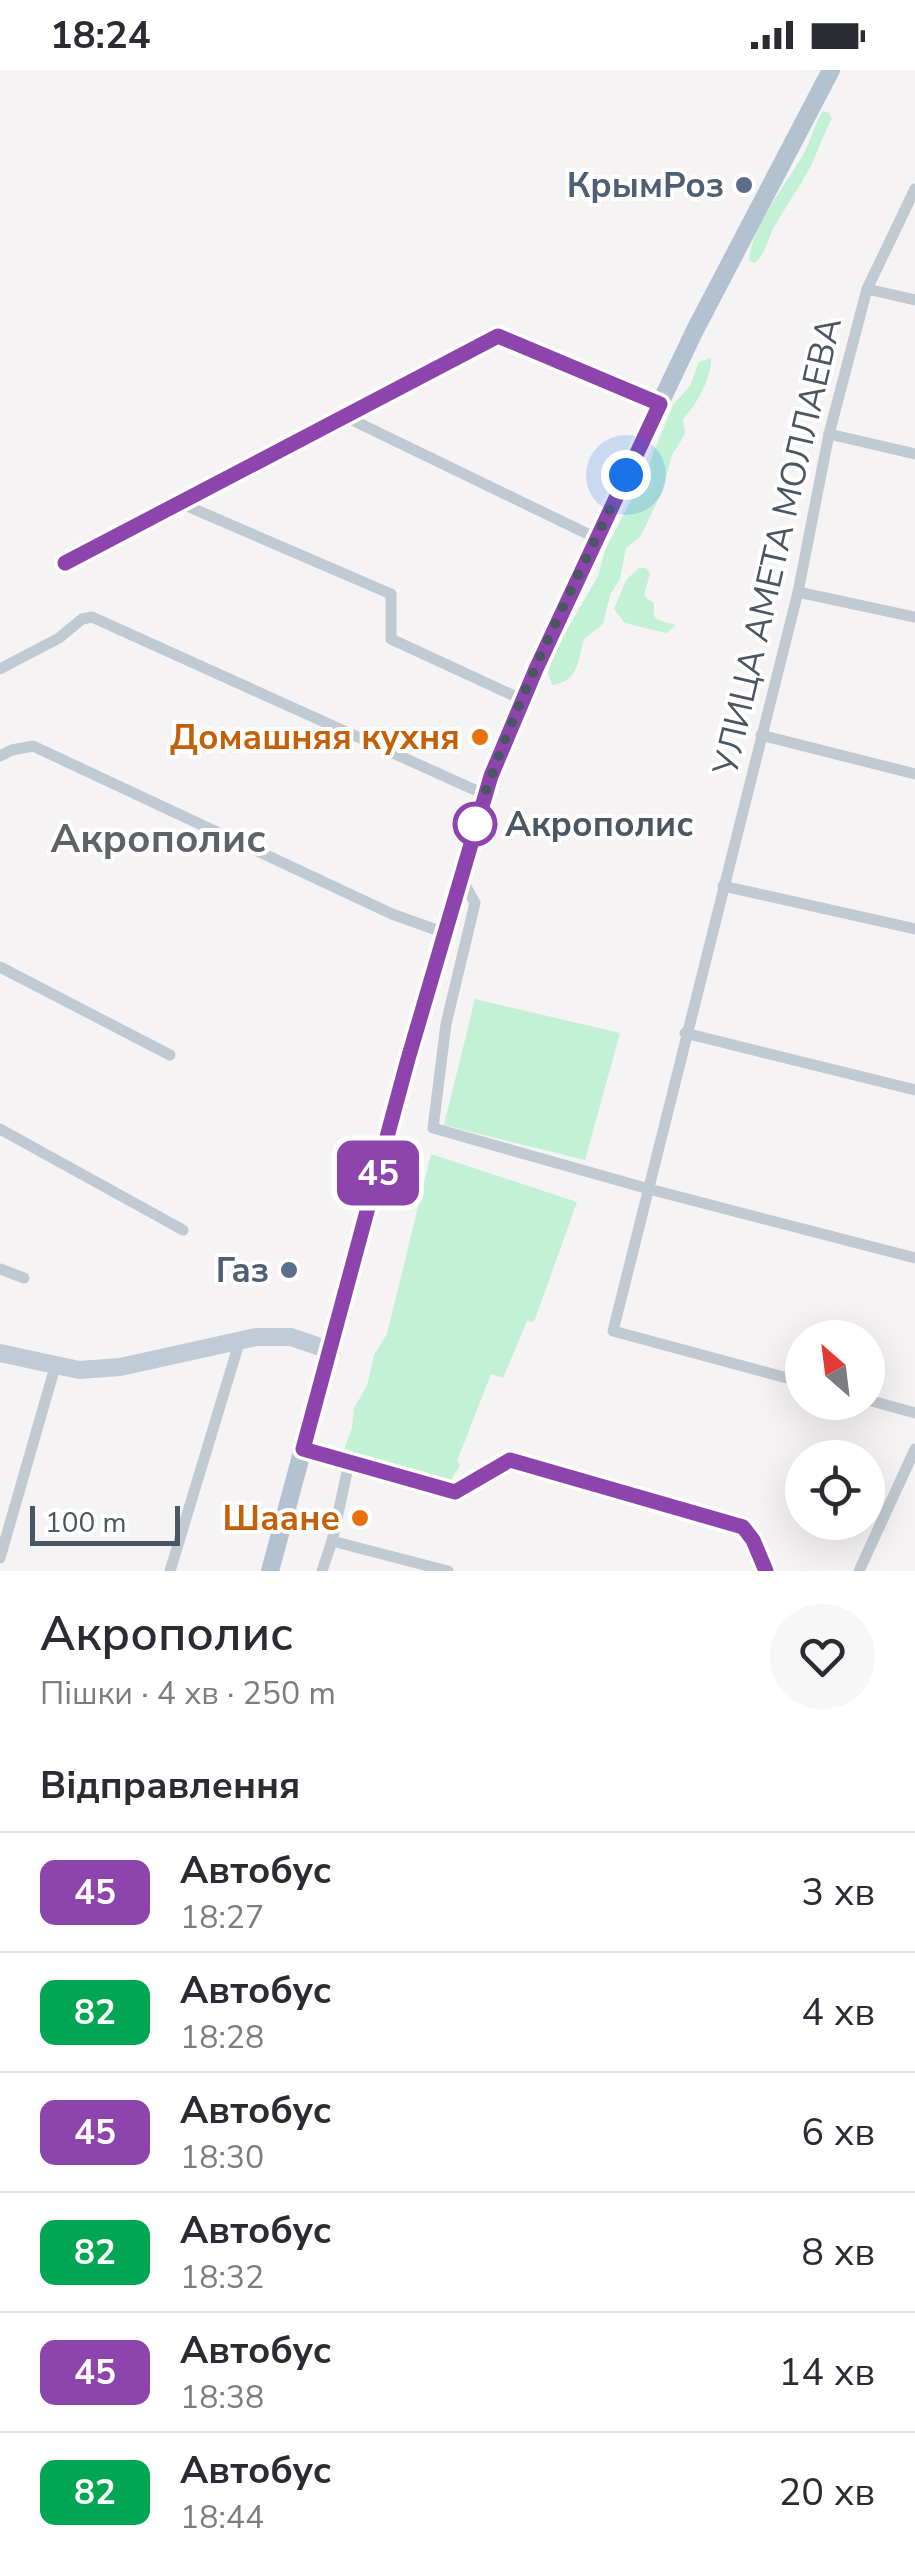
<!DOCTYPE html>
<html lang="uk">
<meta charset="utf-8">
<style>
body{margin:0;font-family:"Nunito Sans",sans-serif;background:#f7f7f7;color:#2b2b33;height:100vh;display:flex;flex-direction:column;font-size:38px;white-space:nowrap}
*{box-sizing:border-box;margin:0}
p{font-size:32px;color:#7c7c81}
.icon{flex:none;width:55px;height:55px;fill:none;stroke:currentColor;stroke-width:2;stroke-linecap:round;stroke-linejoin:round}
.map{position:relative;height:1501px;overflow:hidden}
.panel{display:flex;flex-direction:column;background:#fff;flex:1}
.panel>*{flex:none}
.badge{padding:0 20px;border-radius:15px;font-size:35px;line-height:65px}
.needle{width:65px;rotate:332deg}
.fabs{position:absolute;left:785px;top:1250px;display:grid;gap:20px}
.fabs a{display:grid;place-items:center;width:100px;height:100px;border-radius:50%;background:#fff;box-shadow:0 10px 40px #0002;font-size:50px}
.scale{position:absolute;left:30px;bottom:25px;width:150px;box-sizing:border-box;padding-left:10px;border:5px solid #4a5661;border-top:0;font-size:28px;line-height:35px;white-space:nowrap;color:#4a5661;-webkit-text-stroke:8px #fff;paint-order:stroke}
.you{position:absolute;width:50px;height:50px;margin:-25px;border:8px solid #fff;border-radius:50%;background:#1a73e8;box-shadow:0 0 0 15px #1a73e833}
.map>.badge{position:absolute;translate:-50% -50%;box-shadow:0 0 0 5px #fff}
h2{padding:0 40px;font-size:38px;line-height:90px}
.round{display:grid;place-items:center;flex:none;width:105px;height:105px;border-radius:52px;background:#f7f7f7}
.head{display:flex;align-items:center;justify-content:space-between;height:170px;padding:0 40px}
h1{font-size:48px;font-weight:600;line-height:75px}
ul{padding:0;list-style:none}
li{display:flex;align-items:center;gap:30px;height:120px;padding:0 40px;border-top:2px solid #e1e1e2}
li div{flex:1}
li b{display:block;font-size:38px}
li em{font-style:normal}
li .badge{min-width:110px;font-weight:700;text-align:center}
.status{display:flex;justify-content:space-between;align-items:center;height:70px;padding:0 50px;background:#fff;direction:ltr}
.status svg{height:28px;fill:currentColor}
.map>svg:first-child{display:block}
.green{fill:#c3f1d5}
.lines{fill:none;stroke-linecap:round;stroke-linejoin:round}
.minor{stroke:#c1cad2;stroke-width:11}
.secondary{stroke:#c1cbd6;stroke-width:18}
.primary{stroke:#b3c2d1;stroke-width:18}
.line-casing{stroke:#fff;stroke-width:22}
.line{stroke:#8e44ad;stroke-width:15}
.walk{stroke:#4a5661;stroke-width:10;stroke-dasharray:0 18}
.service-dot{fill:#5c6f8a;stroke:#fff;stroke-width:4}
.food-dot{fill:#e8710a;stroke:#fff;stroke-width:4}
.stop-dot{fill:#fff;stroke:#8e44ad;stroke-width:5}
.labels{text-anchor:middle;stroke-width:8;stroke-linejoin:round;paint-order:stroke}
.service-label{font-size:35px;font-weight:bold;fill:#4e5e75;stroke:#fff;text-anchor:end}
.street-label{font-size:35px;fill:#4a5661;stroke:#fff}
.food-label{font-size:35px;font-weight:bold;fill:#c56008;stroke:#fff;text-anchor:end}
.stop-label{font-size:35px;font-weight:bold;fill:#4a5661;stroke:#fff;text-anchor:start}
.quarter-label{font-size:40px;font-weight:bold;fill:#5f6368;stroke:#fff}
</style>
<div class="status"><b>18:24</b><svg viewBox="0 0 49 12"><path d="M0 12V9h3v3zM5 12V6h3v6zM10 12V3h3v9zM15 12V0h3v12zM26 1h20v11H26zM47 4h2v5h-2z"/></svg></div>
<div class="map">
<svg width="915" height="1501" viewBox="0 0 915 1501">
<rect width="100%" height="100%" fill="#f5f3f3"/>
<g class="green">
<path d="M823 41 829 43 832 49C826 59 821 73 816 84 806 110 786 134 773 159 767 172 765 185 754 193L749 190C753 154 785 116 803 85 811 71 814 55 823 41Z"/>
<path d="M711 288C712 306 697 335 683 349L685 364 672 385 662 422 640 467 626 478 620 509 610 525 603 554 584 569C578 589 579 612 552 615L548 603 556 579 598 506 605 480 644 406 673 335 690 316 699 292Z"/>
<path d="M639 498H646L650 503 644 526 654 533V546L658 550 676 555 666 563 625 553 614 539 626 510Z"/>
<path d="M475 929 620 963 585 1090 444 1055Z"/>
<path d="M431 1084 577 1132 534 1252 527 1251 503 1308 491 1304 457 1391 460 1395 448 1415 343 1382 352 1358 354 1338 367 1316 374 1285 387 1264Z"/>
</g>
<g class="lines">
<g class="minor">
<path d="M867 219 915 230"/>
<path d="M344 346 596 468"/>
<path d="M829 364 915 384"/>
<path d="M180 433 391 524V569L523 630"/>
<path d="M65 493 498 265 660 334"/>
<path d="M798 522 915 547"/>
<path d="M0 599 59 568 82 549 92 547 486 725"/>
<path d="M761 665 915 704"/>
<path d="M0 686 12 680 33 676 392 844 445 863"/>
<path d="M461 808 475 833 446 954 433 1058 649 1119 915 1188"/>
<path d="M723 816 915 859"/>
<path d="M0 897 170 985"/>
<path d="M685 963 915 1020"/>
<path d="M0 1059 183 1160"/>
<path d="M0 1199 24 1208"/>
<path d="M802 1312 613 1261 798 522 829 364 867 219 915 119"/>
<path d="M868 1330 915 1343"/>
<path d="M303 1379 349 1393 332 1471 322 1501"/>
<path d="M349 1393 455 1422 510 1390 743 1457 753 1470 767 1501"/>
<path d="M332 1471 448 1501"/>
<path d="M0 1488 55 1297"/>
<path d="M170 1501 240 1270"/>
<path d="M859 1501 915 1379"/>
</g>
<path class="secondary" d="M0 1283 79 1300 120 1297 256 1267H291L332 1281"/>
<path class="primary" d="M270 1501 408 989 491 706 585 491 695 260 831 0"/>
</g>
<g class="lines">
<defs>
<path id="line" d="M65 493 498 266 660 334 536 599 491 706 408 989 303 1379 455 1422 510 1390 743 1457 753 1470 766 1501"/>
</defs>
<use href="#line" class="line-casing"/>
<use href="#line" class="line"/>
<path class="walk" d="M475 754C513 634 572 519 626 405"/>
</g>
<g class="service-dot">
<circle cx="744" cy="115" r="10"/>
<circle cx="289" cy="1200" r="10"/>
</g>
<g class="food-dot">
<circle cx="480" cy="667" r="10"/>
<circle cx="360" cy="1448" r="10"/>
</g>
<circle class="stop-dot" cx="475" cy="754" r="20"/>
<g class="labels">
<g class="service-label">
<text x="724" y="127">КрымРоз</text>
<text x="269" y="1212">Газ</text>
</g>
<g class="street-label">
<text transform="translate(777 476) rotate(-77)" y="12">УЛИЦА АМЕТА МОЛЛАЕВА</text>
</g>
<g class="food-label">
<text x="460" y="679">Домашняя кухня</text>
<text x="340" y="1460">Шаане</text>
</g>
<g class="stop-label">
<text x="505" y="766">Акрополис</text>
</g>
<g class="quarter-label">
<text x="158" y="782">Акрополис</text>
</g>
</g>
</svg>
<div class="fabs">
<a><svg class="needle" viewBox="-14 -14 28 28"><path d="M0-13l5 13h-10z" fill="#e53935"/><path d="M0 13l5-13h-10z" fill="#7c7c81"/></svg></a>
<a><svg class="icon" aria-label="locate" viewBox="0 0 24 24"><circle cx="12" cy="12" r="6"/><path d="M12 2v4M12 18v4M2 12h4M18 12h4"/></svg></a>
</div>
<div class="scale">100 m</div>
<div class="you" style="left:626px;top:405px"></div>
<b class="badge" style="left:378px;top:1103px;background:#8e44ad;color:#fff">45</b>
</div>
<section class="panel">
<div class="head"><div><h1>Акрополис</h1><p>Пішки · 4 хв · 250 m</p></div><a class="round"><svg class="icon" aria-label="heart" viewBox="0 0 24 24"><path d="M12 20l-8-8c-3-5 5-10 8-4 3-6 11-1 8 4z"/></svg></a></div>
<h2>Відправлення</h2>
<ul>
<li><span class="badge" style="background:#8e44ad;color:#fff">45</span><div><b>Автобус</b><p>18:27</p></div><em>3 хв</em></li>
<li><span class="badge" style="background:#00a651;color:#fff">82</span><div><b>Автобус</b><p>18:28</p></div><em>4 хв</em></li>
<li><span class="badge" style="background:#8e44ad;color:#fff">45</span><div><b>Автобус</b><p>18:30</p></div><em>6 хв</em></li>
<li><span class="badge" style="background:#00a651;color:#fff">82</span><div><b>Автобус</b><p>18:32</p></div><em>8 хв</em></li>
<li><span class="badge" style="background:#8e44ad;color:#fff">45</span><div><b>Автобус</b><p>18:38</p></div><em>14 хв</em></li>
<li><span class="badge" style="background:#00a651;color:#fff">82</span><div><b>Автобус</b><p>18:44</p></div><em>20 хв</em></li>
</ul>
</section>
